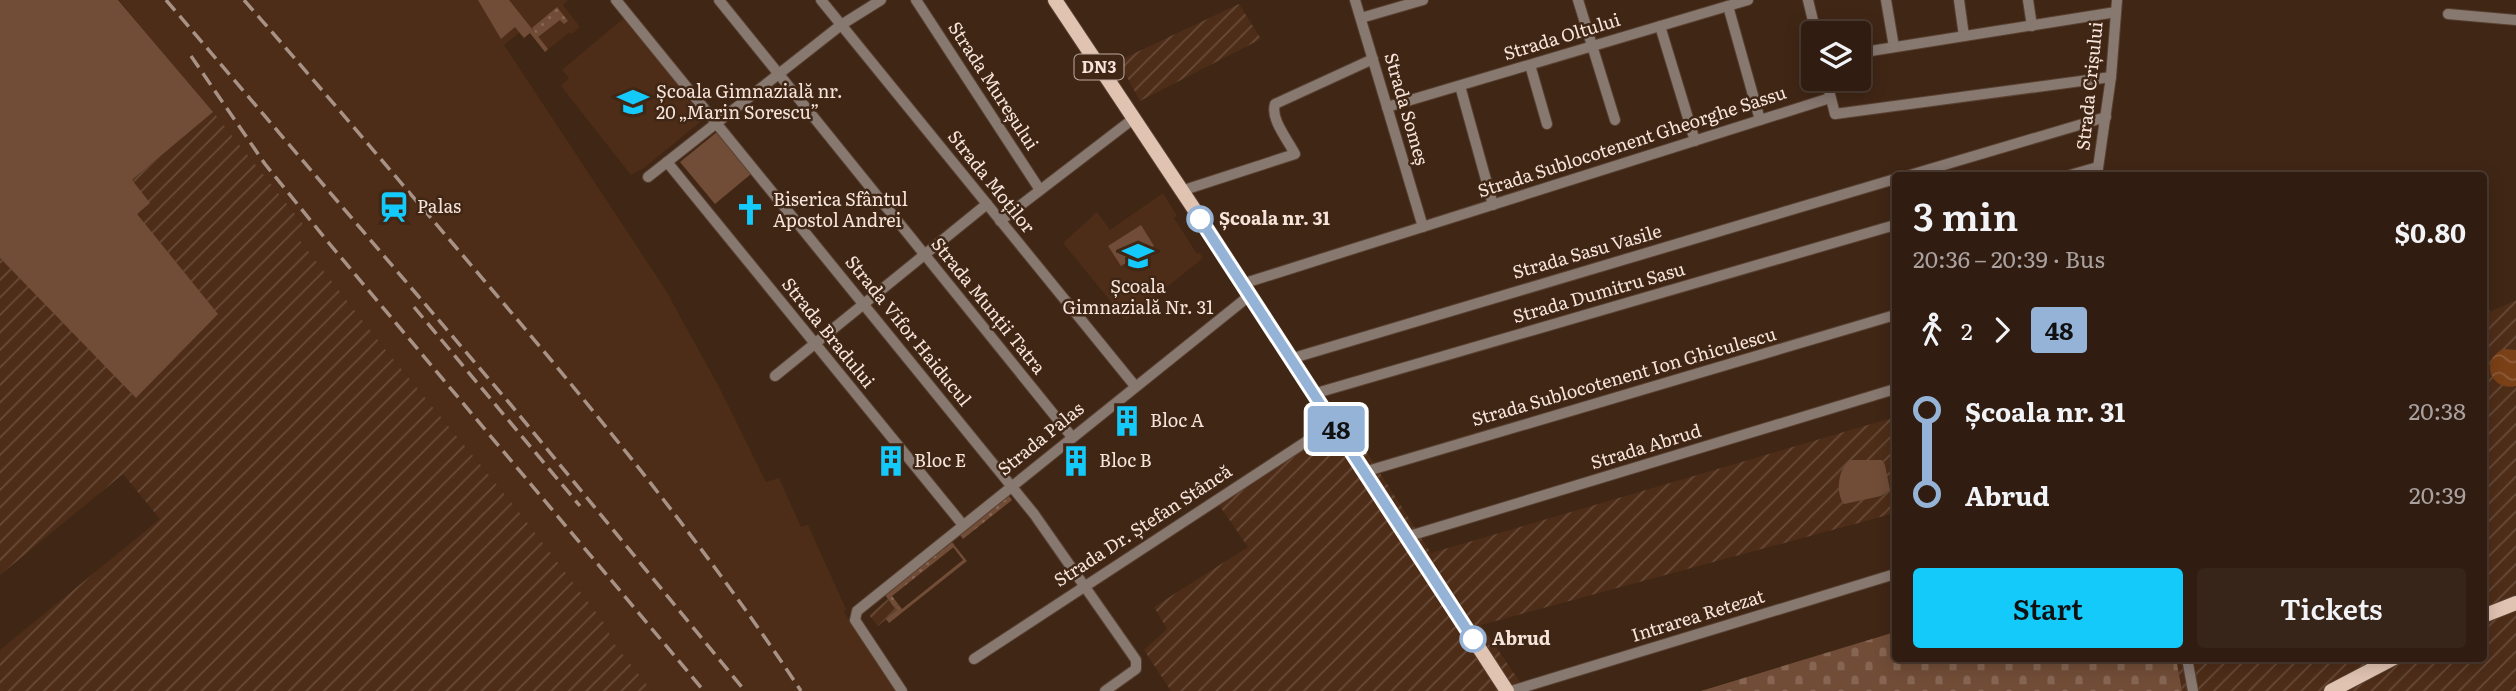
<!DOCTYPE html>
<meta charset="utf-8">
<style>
body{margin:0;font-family:Literata,serif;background:#382519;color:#f1f3f6;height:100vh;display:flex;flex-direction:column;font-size:26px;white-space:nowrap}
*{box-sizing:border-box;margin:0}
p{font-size:23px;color:#a8a19f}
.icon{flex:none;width:38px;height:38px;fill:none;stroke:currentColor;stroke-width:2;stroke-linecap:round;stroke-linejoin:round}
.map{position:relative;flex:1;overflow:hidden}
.panel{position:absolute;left:1892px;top:172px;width:595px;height:490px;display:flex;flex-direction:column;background:#301c10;border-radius:7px;box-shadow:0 4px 18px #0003,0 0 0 2px #4b3a30}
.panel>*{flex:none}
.badge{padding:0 14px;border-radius:5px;font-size:24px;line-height:46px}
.buttons{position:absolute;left:1801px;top:21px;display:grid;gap:14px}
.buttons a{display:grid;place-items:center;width:70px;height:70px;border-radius:7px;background:#301c10;box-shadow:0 4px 18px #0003,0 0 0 2px #4b3a30;font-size:35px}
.map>.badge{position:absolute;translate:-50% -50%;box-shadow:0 0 0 4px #fff}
.legs{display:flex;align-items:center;gap:10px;height:77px;padding:0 21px;font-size:23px}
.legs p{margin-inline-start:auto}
.summary{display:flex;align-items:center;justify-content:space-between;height:119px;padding:0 21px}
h1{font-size:38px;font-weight:600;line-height:52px}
.action{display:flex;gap:14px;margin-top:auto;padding:14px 21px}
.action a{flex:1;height:80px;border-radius:7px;background:#13cafb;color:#111;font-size:28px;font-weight:600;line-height:80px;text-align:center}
.action a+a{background:#382519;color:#f1f3f6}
ul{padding:0 21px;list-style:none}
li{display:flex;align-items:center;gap:24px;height:84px;font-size:26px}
li i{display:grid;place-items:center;width:10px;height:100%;margin:0 9px;background:currentColor}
li i::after{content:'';width:18px;height:18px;margin:-9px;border:5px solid;border-radius:50%;background:#301c10}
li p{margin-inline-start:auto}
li:first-child i{background:linear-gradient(#0000 50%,currentColor 0)}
li:last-child i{background:linear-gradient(currentColor 50%,#0000 0)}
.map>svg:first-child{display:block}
.built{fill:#4e2d18}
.industrial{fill:url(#industrial-furrows)}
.green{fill:#714d37}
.cemetery{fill:url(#cemetery-stones)}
.garden{fill:url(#garden-dots)}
.water{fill:url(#water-waves)}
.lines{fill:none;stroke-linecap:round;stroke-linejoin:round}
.minor-casing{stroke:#594131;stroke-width:12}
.major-casing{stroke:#594131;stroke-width:16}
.minor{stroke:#877870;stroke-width:10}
.major{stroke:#e1c3b2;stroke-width:14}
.rail{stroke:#a79285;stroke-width:3.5;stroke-dasharray:14 7;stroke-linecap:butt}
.line-1-casing{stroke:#fff;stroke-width:16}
.line-1{stroke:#95b3d7;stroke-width:10}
.stop-1-dot{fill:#fff;stroke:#95b3d7;stroke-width:3.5}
.labels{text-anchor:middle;stroke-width:5;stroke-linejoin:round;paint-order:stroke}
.shield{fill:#402615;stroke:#bfab9f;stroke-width:2}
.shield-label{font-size:16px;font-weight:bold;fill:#f6e4da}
.street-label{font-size:18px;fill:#f6e4da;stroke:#402615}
.poi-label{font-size:18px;fill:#f6e4da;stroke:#402615;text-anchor:start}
.stop-label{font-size:18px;font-weight:bold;fill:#f6e4da;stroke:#402615;text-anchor:start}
</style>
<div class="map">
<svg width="2516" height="691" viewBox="0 0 2516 691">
<defs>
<pattern id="industrial-furrows" width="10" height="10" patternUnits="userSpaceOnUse" patternTransform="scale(1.75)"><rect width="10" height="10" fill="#4e2d18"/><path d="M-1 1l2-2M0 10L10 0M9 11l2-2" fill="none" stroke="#684b39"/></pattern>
<pattern id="cemetery-stones" width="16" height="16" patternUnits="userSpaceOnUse" patternTransform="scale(1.75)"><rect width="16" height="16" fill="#714d37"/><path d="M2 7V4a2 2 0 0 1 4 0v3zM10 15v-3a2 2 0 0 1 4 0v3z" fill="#866653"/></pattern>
<pattern id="garden-dots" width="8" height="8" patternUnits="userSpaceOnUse" patternTransform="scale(1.75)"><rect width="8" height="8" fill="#714d37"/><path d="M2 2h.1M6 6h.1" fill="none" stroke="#866653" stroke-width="1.8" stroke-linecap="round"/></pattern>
<pattern id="water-waves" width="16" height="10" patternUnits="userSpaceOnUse" patternTransform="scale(1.75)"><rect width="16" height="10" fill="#7a4017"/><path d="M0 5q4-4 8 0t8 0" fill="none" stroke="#8e5b38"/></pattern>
</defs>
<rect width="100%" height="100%" fill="#402615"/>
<g class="built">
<path d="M119 0H568L563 5 580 27 572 34 570 32 545 52 530 33 524 38 519 33 504 45 665 289 719 387 766 482 779 478 801 527 808 525 846 609 844 612 896 691H652L613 642 605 624 516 508 384 348 294 233 304 224Z"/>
<path d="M624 18 705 118 644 168 631 175 561 86 569 78 562 70Z"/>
<path d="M1163 193 1177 216 1174 218 1197 254 1200 253 1203 258 1126 320 1063 243 1097 212 1110 230Z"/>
</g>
<g class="industrial">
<path d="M1239 4 1261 39 1140 101 1118 61Z"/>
<path d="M213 112 304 225 294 233 384 348 516 508 605 624 613 642 652 691H0V650L160 519 123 474 0 575V258L137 397 218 314 136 214 132 180Z"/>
<path d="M2516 300V691H2182L2176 658H2483V303H2486L2490 312Z"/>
<path d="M1895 417V513L1481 625 1526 691H1171L1144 650 1167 629 1154 607 1248 547 1219 505 1347 421 1431 553Z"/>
<path d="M888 599 897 610 878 626 869 615Z"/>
</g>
<g class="green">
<path d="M0 0H118L213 112 132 180 150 203 137 214 218 314 136 398 0 258Z"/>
<path d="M478 0H509L548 49 545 52 530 33 524 38 515 27 501 39Z"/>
<path d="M717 132 751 174 715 204 680 162Z"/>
<path d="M1141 225 1154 246 1121 266 1108 246Z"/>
<path d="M1851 460H1882L1885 465 1890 490 1881 496 1844 504C1835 494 1838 466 1851 460Z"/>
<path d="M955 546 967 561 889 623 886 619 897 610 894 607 898 604 902 609 963 560 953 547Z"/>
</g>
<path class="cemetery" d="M1895 632V658H2176L2182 691H1701Z"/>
<g class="garden">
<path d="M557 7 568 21 564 24 560 20 538 37 532 28Z"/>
<path d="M1009 496 1012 500 963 539 960 535Z"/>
<path d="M952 542 955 546 892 596 898 604 894 607 885 595Z"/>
</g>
<path class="water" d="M2504 349 2516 350V386C2490 392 2479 359 2504 349Z"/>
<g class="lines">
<defs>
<g id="minor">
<path d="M616 0 1034 514 1136 660V669L1105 691"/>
<path d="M719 0 1072 437"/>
<path d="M821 0 1135 386"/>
<path d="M916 0 1040 190"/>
<path d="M1355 0 1423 227"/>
<path d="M1578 0 1615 120"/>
<path d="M1808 0 1816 33"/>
<path d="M1886 0 1894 47"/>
<path d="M1959 0 1964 36"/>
<path d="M2028 0 2032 26"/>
<path d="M1728 6 1760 120"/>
<path d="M2448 14 2516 20"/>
<path d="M1361 18 1423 0"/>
<path d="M1660 26 1695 141"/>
<path d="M1858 53 2116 12"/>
<path d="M1530 65 1547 124"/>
<path d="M1826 79 1835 114 2111 77"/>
<path d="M1460 86 1493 205"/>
<path d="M1387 107 1748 0"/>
<path d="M667 162 963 525"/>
<path d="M1910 175 2106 117"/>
<path d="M2070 175 2098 167"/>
<path d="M2097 175 2111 77 2117 0"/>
<path d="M648 177 841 25 881 0"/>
<path d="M1181 191 1295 154C1288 140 1270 119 1275 104L1373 59"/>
<path d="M1000 221 1133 119"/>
<path d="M1242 284 1830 98"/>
<path d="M1290 359 1895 179"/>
<path d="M775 376 987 204"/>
<path d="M1313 394 1895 225"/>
<path d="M1364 472 1895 315"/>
<path d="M1406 537 1895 389"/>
<path d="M2187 658 2193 691"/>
<path d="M974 659 1333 424"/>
<path d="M902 691 855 620 857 611 1249 296"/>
<path d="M1511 691 1895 574"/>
</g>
<g id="major">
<path d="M1055 0 1204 224 1507 691"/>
<path d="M2483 616 2516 603"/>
<path d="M2331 691 2394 658"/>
</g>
</defs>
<use href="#minor" class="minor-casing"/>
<use href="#major" class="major-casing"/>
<use href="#minor" class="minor"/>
<use href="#major" class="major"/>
<g class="rail">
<path d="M166 0 511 405 745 691"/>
<path d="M244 0C315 81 384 163 454 245 576 388 697 533 801 691"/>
<path d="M191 56 265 164 328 242 704 691"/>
<path d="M414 307 580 506"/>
</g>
</g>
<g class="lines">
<defs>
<path id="line-1" d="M1200 219 1473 639"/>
</defs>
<use href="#line-1" class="line-1-casing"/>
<use href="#line-1" class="line-1"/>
</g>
<defs>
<symbol id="school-bare" viewBox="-9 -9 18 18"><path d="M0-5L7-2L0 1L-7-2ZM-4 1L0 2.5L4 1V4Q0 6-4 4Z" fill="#13cafb" stroke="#402615" stroke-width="2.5" paint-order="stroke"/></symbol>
<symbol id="station-bare" viewBox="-9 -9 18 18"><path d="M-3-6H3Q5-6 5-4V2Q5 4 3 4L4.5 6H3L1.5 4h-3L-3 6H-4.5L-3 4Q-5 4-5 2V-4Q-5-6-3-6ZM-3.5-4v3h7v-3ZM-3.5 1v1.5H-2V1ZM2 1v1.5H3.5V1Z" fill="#13cafb" stroke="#402615" stroke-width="2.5" paint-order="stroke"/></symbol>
<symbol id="church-bare" viewBox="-9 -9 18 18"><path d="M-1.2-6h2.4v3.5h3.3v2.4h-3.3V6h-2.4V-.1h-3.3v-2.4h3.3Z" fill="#13cafb" stroke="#402615" stroke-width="2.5" paint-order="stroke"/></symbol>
<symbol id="building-bare" viewBox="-9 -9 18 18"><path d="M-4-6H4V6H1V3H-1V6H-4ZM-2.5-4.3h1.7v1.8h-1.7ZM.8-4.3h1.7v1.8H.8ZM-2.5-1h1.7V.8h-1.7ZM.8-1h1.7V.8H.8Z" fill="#13cafb" stroke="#402615" stroke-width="2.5" paint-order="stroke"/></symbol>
</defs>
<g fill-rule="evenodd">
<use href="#school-bare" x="611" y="80" width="44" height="44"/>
<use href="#station-bare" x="372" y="185" width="44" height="44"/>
<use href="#church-bare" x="728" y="188" width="44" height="44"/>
<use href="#school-bare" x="1116" y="234" width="44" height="44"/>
<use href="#building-bare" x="1105" y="399" width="44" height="44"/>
<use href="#building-bare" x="869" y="439" width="44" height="44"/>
<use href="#building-bare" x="1054" y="439" width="44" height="44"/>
</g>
<g class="stop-1-dot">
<circle cx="1200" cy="219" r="12"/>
<circle cx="1473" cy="639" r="12"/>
</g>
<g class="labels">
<rect class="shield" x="1074.5" y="54.5" width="49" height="25" rx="5"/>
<g class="shield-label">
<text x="1099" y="73">DN3</text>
</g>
<g class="street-label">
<text transform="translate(1562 37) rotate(-17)" y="6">Strada Oltului</text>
<text transform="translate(993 86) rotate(57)" y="6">Strada Mureșului</text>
<text transform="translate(2090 86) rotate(-84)" y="6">Strada Crișului</text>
<text transform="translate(1406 109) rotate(74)" y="6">Strada Someș</text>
<text transform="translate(1632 142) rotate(-18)" y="6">Strada Sublocotenent Gheorghe Sassu</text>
<text transform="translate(991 182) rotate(51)" y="6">Strada Moților</text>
<text transform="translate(1587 252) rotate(-16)" y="6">Strada Sasu Vasile</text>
<text transform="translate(1599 293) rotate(-16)" y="6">Strada Dumitru Sasu</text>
<text transform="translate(988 306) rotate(51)" y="6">Strada Munții Tatra</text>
<text transform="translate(908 331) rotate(51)" y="6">Strada Vifor Haiducul</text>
<text transform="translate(828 333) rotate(51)" y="6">Strada Bradului</text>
<text transform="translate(1624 377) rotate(-16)" y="6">Strada Sublocotenent Ion Ghiculescu</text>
<text transform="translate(1041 439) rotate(-39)" y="6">Strada Palas</text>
<text transform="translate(1646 447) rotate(-17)" y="6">Strada Abrud</text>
<text transform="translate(1143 526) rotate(-33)" y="6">Strada Dr. Ștefan Stâncă</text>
<text transform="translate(1698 616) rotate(-17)" y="6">Intrarea Retezat</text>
</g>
<g class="poi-label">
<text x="656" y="98">Școala Gimnazială nr.<tspan x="656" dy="21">20 „Marin Sorescu”</tspan></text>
<text x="773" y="206">Biserica Sfântul<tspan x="773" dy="21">Apostol Andrei</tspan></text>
<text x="417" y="213">Palas</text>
<text x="1138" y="293" text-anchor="middle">Școala<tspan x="1138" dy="21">Gimnazială Nr. 31</tspan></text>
<text x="1150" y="427">Bloc A</text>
<text x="914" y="467">Bloc E</text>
<text x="1099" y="467">Bloc B</text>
</g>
<g class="stop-label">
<text x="1219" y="225">Școala nr. 31</text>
<text x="1492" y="645">Abrud</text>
</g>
</g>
</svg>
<div class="buttons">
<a><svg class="icon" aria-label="layers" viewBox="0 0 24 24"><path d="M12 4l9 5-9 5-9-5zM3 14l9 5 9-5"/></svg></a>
</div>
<b class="badge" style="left:1336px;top:429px;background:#95b3d7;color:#111">48</b>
<section class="panel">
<div class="summary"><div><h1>3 min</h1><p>20:36 – 20:39 · Bus</p></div><b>$0.80</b></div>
<div class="legs"><svg class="icon" aria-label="walk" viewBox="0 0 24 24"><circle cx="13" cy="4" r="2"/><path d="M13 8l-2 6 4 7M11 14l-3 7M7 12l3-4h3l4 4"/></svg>2<svg class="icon" aria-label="forward" viewBox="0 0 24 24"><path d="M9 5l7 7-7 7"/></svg><b class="badge" style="background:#95b3d7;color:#111">48</b></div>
<ul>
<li><i style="color:#95b3d7"></i><b>Școala nr. 31</b><p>20:38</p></li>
<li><i style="color:#95b3d7"></i><b>Abrud</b><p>20:39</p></li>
</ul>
<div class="action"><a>Start</a><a>Tickets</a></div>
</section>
</div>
